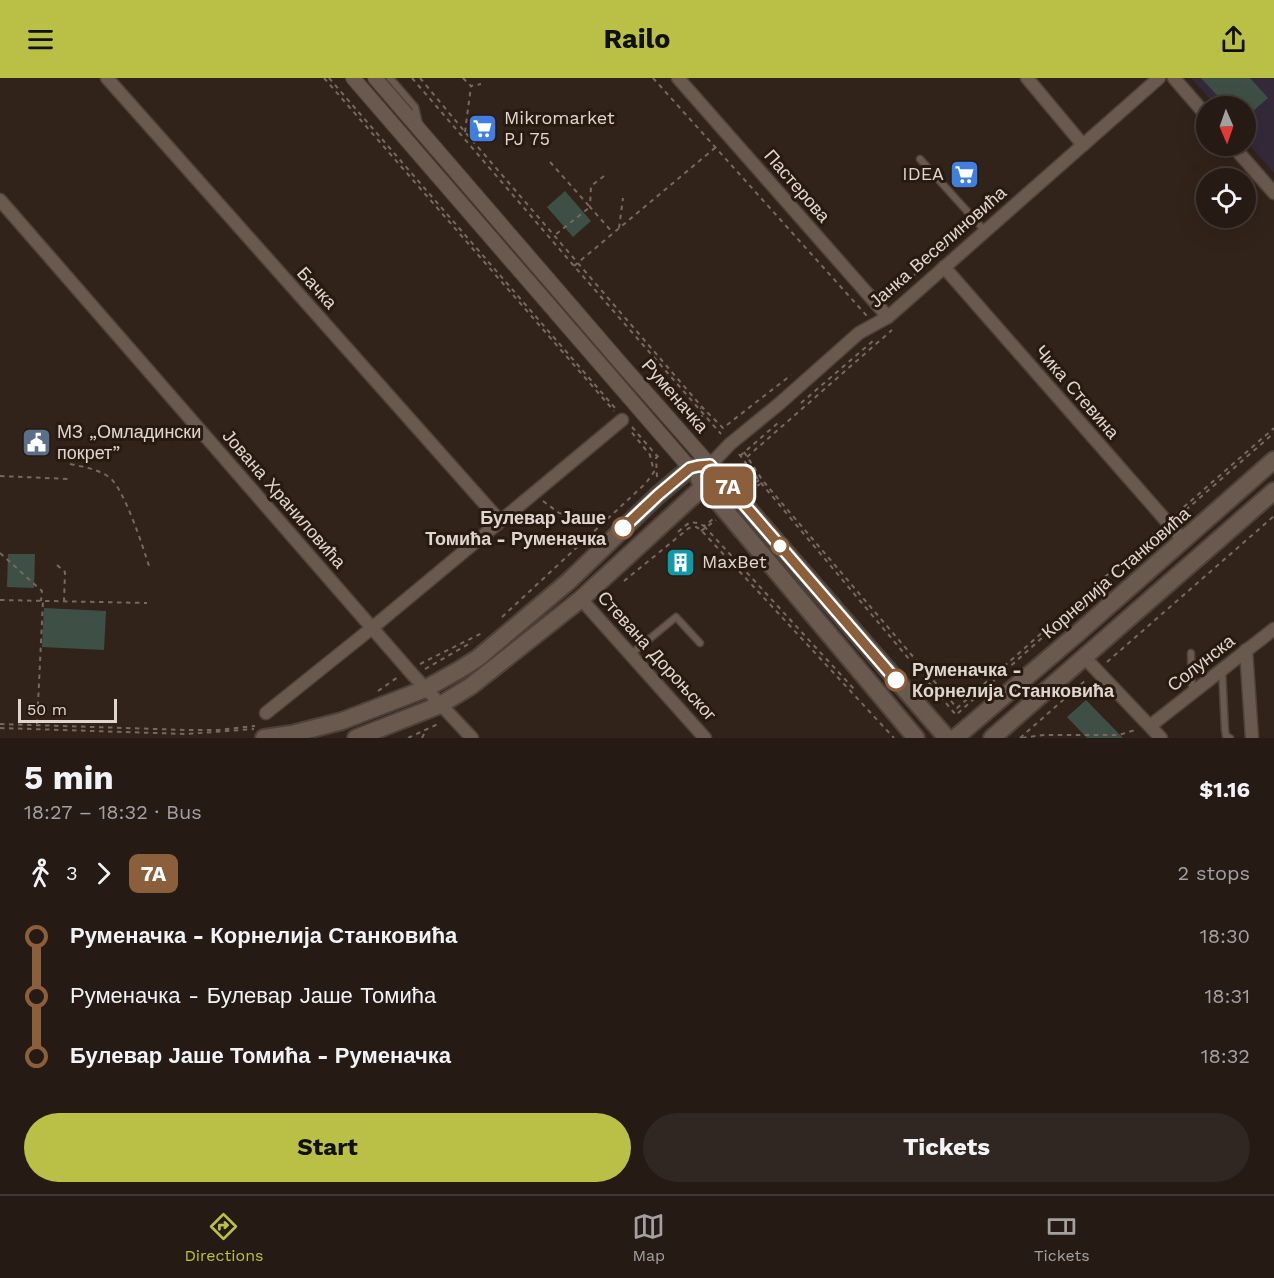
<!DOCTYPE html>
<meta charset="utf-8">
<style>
body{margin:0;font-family:"Work Sans",sans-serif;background:#312722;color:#f1f3f6;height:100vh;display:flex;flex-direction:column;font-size:22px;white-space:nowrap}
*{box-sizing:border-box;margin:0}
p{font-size:20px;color:#a3a1a0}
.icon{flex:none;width:33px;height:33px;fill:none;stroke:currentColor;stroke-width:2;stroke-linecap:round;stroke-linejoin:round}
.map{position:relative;height:660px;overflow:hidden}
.details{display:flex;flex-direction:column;background:#251a14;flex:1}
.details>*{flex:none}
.badge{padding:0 12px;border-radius:9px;font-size:21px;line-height:39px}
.needle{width:39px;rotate:178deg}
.tools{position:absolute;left:1196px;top:18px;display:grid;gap:12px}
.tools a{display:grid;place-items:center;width:60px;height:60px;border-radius:50%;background:#251a14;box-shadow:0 6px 24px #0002,0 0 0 2px #423834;font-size:30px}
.scale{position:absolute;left:18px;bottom:15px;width:99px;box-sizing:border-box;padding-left:6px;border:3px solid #e0d6d0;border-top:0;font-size:16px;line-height:21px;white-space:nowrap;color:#e0d6d0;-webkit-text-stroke:4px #271a10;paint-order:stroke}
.map>.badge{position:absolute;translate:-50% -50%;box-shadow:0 0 0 3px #fff}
.legs{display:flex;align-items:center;gap:9px;height:66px;padding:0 24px;font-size:20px}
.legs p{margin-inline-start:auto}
.overview{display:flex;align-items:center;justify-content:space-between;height:102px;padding:0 24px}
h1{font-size:33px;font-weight:700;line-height:45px}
.cta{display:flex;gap:12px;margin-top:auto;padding:12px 24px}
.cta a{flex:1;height:69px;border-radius:36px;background:#bac045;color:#111;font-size:24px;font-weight:700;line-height:69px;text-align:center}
.cta a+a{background:#312722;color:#f1f3f6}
ul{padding:0 24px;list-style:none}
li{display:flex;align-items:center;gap:21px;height:60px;font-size:22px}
li i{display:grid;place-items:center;width:9px;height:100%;margin:0 8px;background:currentColor}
li i::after{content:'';width:15px;height:15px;margin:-8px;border:4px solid;border-radius:50%;background:#251a14}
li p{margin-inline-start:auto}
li:first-child i{background:linear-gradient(#0000 50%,currentColor 0)}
li:last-child i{background:linear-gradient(currentColor 50%,#0000 0)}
header{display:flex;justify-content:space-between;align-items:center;height:78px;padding:0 24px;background:#bac045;color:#111;font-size:27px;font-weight:700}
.tab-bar{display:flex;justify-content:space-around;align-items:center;height:84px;border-top:2px solid #423834;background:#251a14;font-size:16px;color:#a3a1a0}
.tab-bar a{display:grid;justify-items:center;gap:3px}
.tab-bar .active{color:#bac045}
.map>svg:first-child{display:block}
.education{fill:#342938}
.green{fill:#3e5045}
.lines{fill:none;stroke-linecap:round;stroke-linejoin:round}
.service-casing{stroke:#4d413a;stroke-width:9}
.minor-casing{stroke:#4d413a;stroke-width:15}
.tertiary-casing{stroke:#4d413a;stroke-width:16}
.secondary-casing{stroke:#4d413a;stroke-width:20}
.path{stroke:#756961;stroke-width:2;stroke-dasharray:4.5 4.5;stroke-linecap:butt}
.service{stroke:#69594e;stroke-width:6}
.minor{stroke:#69594e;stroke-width:12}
.tertiary{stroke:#69594e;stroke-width:14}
.secondary{stroke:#69594e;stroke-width:16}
.line-1-casing{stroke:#fff;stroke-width:14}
.line-1{stroke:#8b5e3c;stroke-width:9}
.stop-1-dot{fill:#fff;stroke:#8b5e3c;stroke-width:3}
.labels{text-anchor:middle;stroke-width:6;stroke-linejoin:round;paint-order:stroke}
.poi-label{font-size:18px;fill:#e0d6d0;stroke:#271a10;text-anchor:start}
.street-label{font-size:18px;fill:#e0d6d0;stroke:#271a10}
.stop-label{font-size:18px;font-weight:bold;fill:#e0d6d0;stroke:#271a10;text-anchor:end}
</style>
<header><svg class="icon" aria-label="menu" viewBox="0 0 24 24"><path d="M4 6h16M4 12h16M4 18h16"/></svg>Railo<svg class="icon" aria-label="share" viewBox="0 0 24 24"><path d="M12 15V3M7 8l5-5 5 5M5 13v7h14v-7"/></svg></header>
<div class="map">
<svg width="1274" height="660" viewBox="0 0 1274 660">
<rect width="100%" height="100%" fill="#31231a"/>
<path class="education" d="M1191 0H1274V95L1245 62V28H1216Z"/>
<g class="green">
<path d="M1201 0H1250L1268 20 1245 40V28H1227Z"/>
<path d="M565 113 591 143 573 159 547 129Z"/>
<path d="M8 476H35L34 510 7 509Z"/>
<path d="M44 530 106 533 104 572 42 569Z"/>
<path d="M1086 622 1123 660H1087L1067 639Z"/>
</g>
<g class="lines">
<defs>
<g id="service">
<path d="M390 0 415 29 419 46"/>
<path d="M920 81 985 153"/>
<path d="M1191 575 1192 614"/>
<path d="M631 576 676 539 700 565"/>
<path d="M1222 592 1225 652 1226 658 1230 660"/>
</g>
<g id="minor">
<path d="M107 0 500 443"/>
<path d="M678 0 888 239"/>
<path d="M1027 0 1083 67"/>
<path d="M1174 0 1206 37"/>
<path d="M1233 68 1274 115"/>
<path d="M0 122 413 597 472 660"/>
<path d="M944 189 1183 462"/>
<path d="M710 387 730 366 779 326 859 255 888 239 1159 0"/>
<path d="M581 521 705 660"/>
<path d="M1246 572 1252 660"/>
<path d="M1084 579 1161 660"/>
<path d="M266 635 372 550 622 342"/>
<path d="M1150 648 1274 551"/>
</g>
<g id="tertiary">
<path d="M353 0 690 390"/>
<path d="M375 0 623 288 710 387"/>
</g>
<g id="secondary">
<path d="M710 387 947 660"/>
<path d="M699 401 916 660"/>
<path d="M264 660 292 656 342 643 425 611 459 592 478 580 569 503 658 417 690 390 705 387H710"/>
<path d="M356 660 440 627 471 608 581 521 704 408 708 401 710 387"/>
<path d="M955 660 1078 555 1274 382"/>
<path d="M992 660 1274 413"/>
</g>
</defs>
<use href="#service" class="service-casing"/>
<use href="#minor" class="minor-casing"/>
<use href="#tertiary" class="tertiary-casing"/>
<use href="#secondary" class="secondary-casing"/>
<g class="path">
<path d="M324 0 614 333"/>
<path d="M329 0 616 331"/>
<path d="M412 0 574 188 721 356"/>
<path d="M420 0 465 54 702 329 723 350 791 297"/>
<path d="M463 0 471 8 481 6"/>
<path d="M653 0 867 238"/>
<path d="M465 54 471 8"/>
<path d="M550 84 590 129 555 157"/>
<path d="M604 98 591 108 590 129 613 155"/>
<path d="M619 150 623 120"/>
<path d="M574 188 716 69"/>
<path d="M887 221 968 150"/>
<path d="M801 325 874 262"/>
<path d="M687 343 701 330"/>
<path d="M693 347 704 336"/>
<path d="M632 349 657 378"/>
<path d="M744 374 763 403 957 630 1159 451"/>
<path d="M739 376 761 405 956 637 1161 453"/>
<path d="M740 378 779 344"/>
<path d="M747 379 892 252"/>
<path d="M70 386C84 389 97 391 109 399 124 410 143 469 149 488"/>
<path d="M0 398 69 401"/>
<path d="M657 399 656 380 660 376"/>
<path d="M750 410 759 402"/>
<path d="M750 413 760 406"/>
<path d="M543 423 559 435 604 445"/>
<path d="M1177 435 1274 350"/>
<path d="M1179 438 1274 355"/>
<path d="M704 448 854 611"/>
<path d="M701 453 716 442"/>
<path d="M678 454C688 445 691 441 704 448L713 441"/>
<path d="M0 475 42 513 41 523"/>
<path d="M57 487 65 494 64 524"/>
<path d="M624 503 689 450 696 449 700 451 894 660"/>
<path d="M0 522 147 525"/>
<path d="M502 539 646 405 654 394 650 377 629 351"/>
<path d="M1107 584 1274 438"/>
<path d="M420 586 484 554"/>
<path d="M425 591 472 564"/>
<path d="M378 613 398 599"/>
<path d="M0 646 187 652H219L255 648"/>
<path d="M37 646 43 523"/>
<path d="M0 650 186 656 254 651"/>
<path d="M408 660 440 645"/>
<path d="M422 660 426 652"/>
<path d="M1020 660 1087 601"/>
<path d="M1022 660 1043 657H1119L1135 652"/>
</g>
<use href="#service" class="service"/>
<use href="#minor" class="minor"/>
<use href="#tertiary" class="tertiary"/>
<use href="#secondary" class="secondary"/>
</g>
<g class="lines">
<defs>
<path id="line-1" d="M623 450 658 417 690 390 698 388 710 387 896 602"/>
</defs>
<use href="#line-1" class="line-1-casing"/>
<use href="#line-1" class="line-1"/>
</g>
<defs>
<symbol id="supermarket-square" viewBox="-11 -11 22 22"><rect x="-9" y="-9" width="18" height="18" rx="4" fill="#3f7fe0" stroke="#271a10"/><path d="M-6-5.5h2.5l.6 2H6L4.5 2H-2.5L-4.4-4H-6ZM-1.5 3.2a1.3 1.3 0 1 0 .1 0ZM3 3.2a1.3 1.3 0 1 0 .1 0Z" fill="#fff"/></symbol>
<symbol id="civic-square" viewBox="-11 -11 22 22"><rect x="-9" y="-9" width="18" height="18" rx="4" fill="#5c6f8a" stroke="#271a10"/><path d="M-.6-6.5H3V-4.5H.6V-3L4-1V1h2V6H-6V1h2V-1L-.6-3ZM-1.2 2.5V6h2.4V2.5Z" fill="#fff"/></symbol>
<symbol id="building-square" viewBox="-11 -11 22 22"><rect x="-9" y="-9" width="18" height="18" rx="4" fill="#0f9aa8" stroke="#271a10"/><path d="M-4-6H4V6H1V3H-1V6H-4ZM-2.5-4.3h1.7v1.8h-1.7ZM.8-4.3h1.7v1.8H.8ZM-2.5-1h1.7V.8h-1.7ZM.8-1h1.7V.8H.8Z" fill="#fff"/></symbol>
</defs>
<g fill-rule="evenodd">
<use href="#supermarket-square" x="466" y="34" width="33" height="33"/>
<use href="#supermarket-square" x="948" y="80" width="33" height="33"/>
<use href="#civic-square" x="20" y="348" width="33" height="33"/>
<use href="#building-square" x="664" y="468" width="33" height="33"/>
</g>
<g class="stop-1-dot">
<circle cx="623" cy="450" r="10"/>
<circle cx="780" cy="468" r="8"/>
<circle cx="896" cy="602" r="10"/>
</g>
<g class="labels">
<g class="poi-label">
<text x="504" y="46">Mikromarket<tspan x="504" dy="21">PJ 75</tspan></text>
<text x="944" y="102" text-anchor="end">IDEA</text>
<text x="57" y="360">МЗ „Омладински<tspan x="57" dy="21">покрет”</tspan></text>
<text x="702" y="490">MaxBet</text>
</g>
<g class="street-label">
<text transform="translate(797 108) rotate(49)" y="6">Пастерова</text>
<text transform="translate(938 169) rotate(-41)" y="6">Јанка Веселиновића</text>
<text transform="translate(317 210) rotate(48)" y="6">Бачка</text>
<text transform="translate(1077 314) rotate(49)" y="6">Чика Стевина</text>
<text transform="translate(675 318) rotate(49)" y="6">Руменачка</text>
<text transform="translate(284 421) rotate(49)" y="6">Јована Храниловића</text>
<text transform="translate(1116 495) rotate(-41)" y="6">Корнелија Станковића</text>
<text transform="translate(657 578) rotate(48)" y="6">Стевана Дороњског</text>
<text transform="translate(1201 585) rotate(-38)" y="6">Солунска</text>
</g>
<g class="stop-label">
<text x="606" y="446">Булевар Јаше<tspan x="606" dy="21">Томића - Руменачка</tspan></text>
<text x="912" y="598" text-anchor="start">Руменачка -<tspan x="912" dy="21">Корнелија Станковића</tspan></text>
</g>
</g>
</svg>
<div class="tools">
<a><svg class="needle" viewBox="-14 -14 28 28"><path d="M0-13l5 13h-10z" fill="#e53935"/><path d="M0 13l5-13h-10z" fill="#a3a1a0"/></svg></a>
<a><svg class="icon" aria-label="locate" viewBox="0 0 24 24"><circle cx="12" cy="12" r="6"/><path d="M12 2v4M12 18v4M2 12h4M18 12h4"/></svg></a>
</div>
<div class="scale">50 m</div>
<b class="badge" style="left:728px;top:408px;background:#8b5e3c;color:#fff">7A</b>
</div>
<section class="details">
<div class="overview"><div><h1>5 min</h1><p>18:27 – 18:32 · Bus</p></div><b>$1.16</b></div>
<div class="legs"><svg class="icon" aria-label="walk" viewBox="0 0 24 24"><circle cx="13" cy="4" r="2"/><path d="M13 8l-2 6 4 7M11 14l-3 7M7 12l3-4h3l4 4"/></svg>3<svg class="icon" aria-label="forward" viewBox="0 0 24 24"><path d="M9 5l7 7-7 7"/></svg><b class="badge" style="background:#8b5e3c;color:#fff">7A</b><p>2 stops</p></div>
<ul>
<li><i style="color:#8b5e3c"></i><b>Руменачка - Корнелија Станковића</b><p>18:30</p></li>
<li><i style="color:#8b5e3c"></i><span>Руменачка - Булевар Јаше Томића</span><p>18:31</p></li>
<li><i style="color:#8b5e3c"></i><b>Булевар Јаше Томића - Руменачка</b><p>18:32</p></li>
</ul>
<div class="cta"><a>Start</a><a>Tickets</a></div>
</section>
<nav class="tab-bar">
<a class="active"><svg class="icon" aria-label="directions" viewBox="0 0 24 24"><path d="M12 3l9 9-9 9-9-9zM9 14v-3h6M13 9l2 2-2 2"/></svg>Directions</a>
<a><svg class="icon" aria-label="map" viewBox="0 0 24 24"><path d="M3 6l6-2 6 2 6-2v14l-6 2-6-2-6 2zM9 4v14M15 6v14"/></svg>Map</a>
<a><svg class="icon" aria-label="tickets" viewBox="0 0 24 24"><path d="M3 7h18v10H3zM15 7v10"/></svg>Tickets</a>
</nav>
